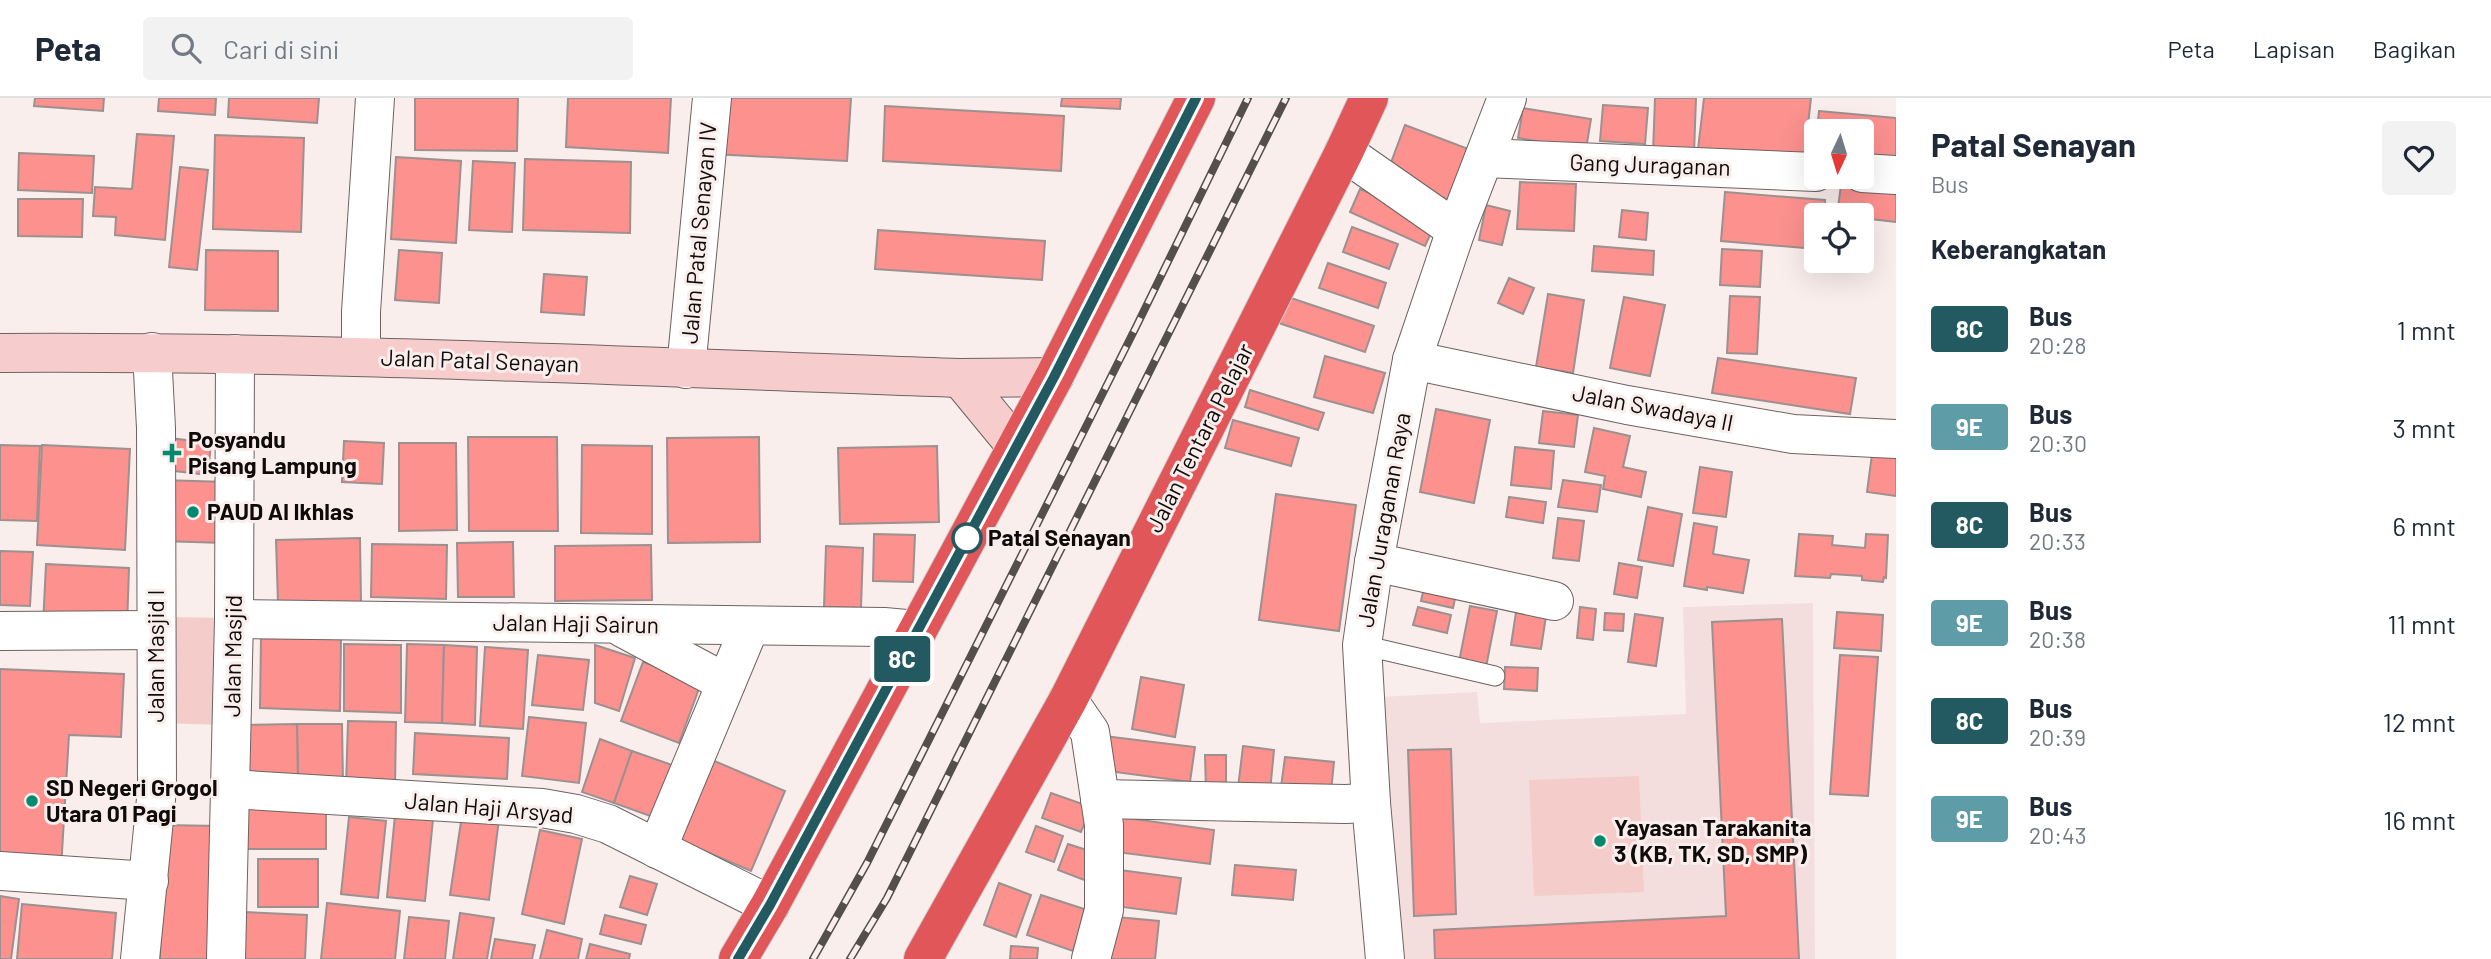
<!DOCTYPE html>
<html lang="id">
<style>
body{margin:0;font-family:Barlow,sans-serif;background:#f2f2f3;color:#1f2937;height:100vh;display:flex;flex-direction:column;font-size:26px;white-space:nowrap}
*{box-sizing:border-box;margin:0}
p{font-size:23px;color:#747a83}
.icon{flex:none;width:38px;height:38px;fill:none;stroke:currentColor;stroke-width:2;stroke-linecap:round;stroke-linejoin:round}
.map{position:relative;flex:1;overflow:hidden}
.panel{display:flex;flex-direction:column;background:#fff;width:595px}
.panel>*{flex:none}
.badge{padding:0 14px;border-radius:5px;font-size:24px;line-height:46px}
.needle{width:46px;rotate:184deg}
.controls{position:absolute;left:1804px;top:21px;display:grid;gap:14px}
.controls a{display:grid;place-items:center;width:70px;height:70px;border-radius:7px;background:#fff;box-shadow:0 7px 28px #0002;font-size:35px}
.map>.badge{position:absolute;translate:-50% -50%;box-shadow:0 0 0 4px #fff}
h2{padding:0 35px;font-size:26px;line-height:63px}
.round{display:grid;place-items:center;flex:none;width:74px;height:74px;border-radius:7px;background:#f2f2f3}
.summary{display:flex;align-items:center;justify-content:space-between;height:119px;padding:0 35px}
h1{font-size:33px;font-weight:700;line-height:52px}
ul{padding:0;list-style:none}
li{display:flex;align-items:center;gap:21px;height:98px;padding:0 35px}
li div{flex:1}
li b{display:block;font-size:26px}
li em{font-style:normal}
li .badge{min-width:77px;font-weight:700;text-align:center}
header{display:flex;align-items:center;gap:42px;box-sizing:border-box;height:98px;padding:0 35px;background:#fff;border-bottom:2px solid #e0e1e3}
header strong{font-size:33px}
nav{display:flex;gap:38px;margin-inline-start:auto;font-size:24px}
.search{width:490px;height:63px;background:#f2f2f3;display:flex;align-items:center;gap:18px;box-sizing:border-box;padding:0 24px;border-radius:7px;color:#747a83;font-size:26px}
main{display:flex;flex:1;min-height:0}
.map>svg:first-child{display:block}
.built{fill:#f3dedd}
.green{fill:#f4ccca}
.building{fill:#fc918e;stroke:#9c9090;stroke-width:2}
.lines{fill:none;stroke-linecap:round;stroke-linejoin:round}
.lane-casing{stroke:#6d6362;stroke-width:21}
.street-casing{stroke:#6d6362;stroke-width:40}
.secondary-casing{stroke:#6d6362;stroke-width:40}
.highway-casing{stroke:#cfcece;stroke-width:40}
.lane{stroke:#fff;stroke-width:19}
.street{stroke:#fff;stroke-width:38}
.secondary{stroke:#f6cccd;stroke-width:38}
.highway{stroke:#e05659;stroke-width:38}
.rail-casing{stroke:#544e4d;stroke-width:8}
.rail{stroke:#faeeed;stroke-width:5;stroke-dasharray:16;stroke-linecap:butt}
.line-casing{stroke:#fff;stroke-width:16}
.line{stroke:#235a61;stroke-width:10}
.poi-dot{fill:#03896e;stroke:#faeeed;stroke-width:2.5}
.stop-dot{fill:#fff;stroke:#235a61;stroke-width:3.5}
.labels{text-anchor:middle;stroke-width:6;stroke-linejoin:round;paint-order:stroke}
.street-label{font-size:23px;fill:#0f0b0a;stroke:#faeeed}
.poi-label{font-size:23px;font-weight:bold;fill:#0f0b0a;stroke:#faeeed;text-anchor:start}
.stop-label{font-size:23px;font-weight:bold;fill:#0f0b0a;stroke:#faeeed;text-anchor:start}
</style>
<header>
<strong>Peta</strong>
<div class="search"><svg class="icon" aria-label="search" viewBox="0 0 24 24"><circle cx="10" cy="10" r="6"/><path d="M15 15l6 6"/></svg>Cari di sini</div>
<nav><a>Peta</a><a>Lapisan</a><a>Bagikan</a></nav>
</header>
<main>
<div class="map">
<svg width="1896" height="861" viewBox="0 0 1896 861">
<rect width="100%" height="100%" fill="#faeeed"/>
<path class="built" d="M1813 505 1815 861H1392L1379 599 1477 594 1480 625 1686 616 1683 509Z"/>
<g class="green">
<path d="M164 519 226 520 224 627 161 625Z"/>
<path d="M1639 678 1644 794 1534 798 1529 682Z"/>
</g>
<g class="building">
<path d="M35 0H104L103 13 34 8Z"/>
<path d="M159 0H216L215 17 158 13Z"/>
<path d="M229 0H319L317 25 228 19Z"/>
<path d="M415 0H518L517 53 415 52Z"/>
<path d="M568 0H671L668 55 566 49Z"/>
<path d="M715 0H851L847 63 712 56Z"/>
<path d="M1062 0H1121L1120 11 1061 8Z"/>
<path d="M1655 0H1696L1694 56 1653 55Z"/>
<path d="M1704 0H1811L1804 63 1698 51Z"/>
<path d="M1603 7 1648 10 1645 46 1600 43Z"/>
<path d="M885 8 1064 18 1061 73 883 63Z"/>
<path d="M1523 10 1591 21 1586 51 1518 40Z"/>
<path d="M1819 13 1896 20V64L1862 61V33H1817Z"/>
<path d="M1405 27 1471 52 1451 103 1386 78Z"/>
<path d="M137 36 174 38 165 142 115 137 116 119 93 118 95 89 132 91Z"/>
<path d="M215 37 304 40 301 134 213 131Z"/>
<path d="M19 55 94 58 92 95 18 92Z"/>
<path d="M396 59 461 63 456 145 391 141Z"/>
<path d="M525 61 631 64 630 135 523 132Z"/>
<path d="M473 63 515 65 512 134 469 132Z"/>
<path d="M180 69 208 72 197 172 169 169Z"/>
<path d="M1520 84 1576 86 1574 133 1517 131Z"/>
<path d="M1841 87 1896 93V124L1862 120V117H1837Z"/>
<path d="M1360 91 1436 124 1425 148 1350 114Z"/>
<path d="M1725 94 1825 102 1824 117H1816V151L1721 143Z"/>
<path d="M18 101H83L82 139 18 138Z"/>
<path d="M1486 107 1510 113 1502 147 1479 142Z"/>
<path d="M1622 112 1648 115 1646 142 1619 139Z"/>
<path d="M1352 129 1398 146 1389 171 1343 154Z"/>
<path d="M878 132 1045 143 1042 182 875 171Z"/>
<path d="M1594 148 1654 153 1653 177 1592 173Z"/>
<path d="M1722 151 1762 153 1760 189 1720 187Z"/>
<path d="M206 152 278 153V213L205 212Z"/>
<path d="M399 152 442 155 439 205 395 202Z"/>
<path d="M1328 165 1386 185 1378 210 1319 190Z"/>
<path d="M544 176 587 179 584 217 541 214Z"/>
<path d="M1509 180 1534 190 1523 216 1498 205Z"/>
<path d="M1548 196 1584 202 1573 275 1536 269Z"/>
<path d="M1730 198 1760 199 1757 256 1727 255Z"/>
<path d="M1288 199 1374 228 1365 254 1279 225Z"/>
<path d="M1624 199 1665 207 1650 278 1610 270Z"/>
<path d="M1325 258 1385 275 1373 315 1314 299Z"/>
<path d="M1718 260 1856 280 1850 316 1712 295Z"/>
<path d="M1250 292 1324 315 1318 332 1245 309Z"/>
<path d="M1436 311 1490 322 1474 405 1420 394Z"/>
<path d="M1543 313 1578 317 1574 349 1539 345Z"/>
<path d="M1233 322 1299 340 1291 368 1225 350Z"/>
<path d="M1594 330 1630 338 1623 369 1646 374 1641 399 1603 391 1605 378 1585 374Z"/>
<path d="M161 339 211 345 208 377 157 371Z"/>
<path d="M468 339H557L558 433H469Z"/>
<path d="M759 339 760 444 668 445 667 340Z"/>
<path d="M344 343 384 345 382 386 342 384Z"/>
<path d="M399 345H456L457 432 399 433Z"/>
<path d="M0 347 40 348 37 423 0 422Z"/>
<path d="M42 347 130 351 125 452 37 447Z"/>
<path d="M582 347 652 348V436L581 435Z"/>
<path d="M937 348 939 424 840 426 838 350Z"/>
<path d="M1515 349 1554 353 1551 391 1511 387Z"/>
<path d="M1872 356 1896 359V398L1867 394Z"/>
<path d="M1700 369 1732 374 1726 419 1693 415Z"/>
<path d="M162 382 226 384 224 445 160 443Z"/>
<path d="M1563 382 1601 387 1597 414 1558 409Z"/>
<path d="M1276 396 1356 407 1339 533 1259 522Z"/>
<path d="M1509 399 1546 404 1543 425 1506 419Z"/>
<path d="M1648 409 1682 416 1673 468 1638 462Z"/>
<path d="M1558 420 1584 423 1579 463 1553 460Z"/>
<path d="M1694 425 1717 429 1713 456 1749 462 1743 495 1707 489V492L1684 488Z"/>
<path d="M874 436 915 437 913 484 873 483Z"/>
<path d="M1799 436 1833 438 1832 447 1865 450 1866 436 1888 437 1886 480 1884 479 1883 484 1862 482V478L1831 476 1830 480 1795 478Z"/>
<path d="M360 440 361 504 278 506 276 442Z"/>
<path d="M513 444 514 499H458L457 445Z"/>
<path d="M372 446 447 447 446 501 371 499Z"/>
<path d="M651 447 652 502 555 503V448Z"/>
<path d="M826 448 863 450 861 510 824 509Z"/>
<path d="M0 453 33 454 30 508 0 507Z"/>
<path d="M1619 465 1642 469 1637 500 1614 496Z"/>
<path d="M46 466 129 470 127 530 43 527Z"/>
<path d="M1425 485 1457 491 1453 510 1421 503Z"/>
<path d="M1470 508 1497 513 1486 569 1459 564Z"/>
<path d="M1418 509 1451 517 1447 535 1413 527Z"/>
<path d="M1580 509 1596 511 1593 542 1577 540Z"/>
<path d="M1516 514 1546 518 1541 551 1511 547Z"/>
<path d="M1837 514 1883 517 1881 553 1834 550Z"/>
<path d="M1605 515 1624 516 1623 533 1604 532Z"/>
<path d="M1635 516 1663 520 1656 568 1628 564Z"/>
<path d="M1782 521 1799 861H1435L1434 832 1726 818 1712 524Z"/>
<path d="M261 540 341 541 340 613 260 610Z"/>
<path d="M344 546 401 547V615L344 613Z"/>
<path d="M407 546 444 547 442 625 405 624Z"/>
<path d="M444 547 477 549 475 627 442 625Z"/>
<path d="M595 547 635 560 619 613 595 605Z"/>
<path d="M485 549 528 552 523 631 480 628Z"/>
<path d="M538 557 589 562 583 612 532 607Z"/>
<path d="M1840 557 1878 559 1868 698 1830 696Z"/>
<path d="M643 564 701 585 679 645 621 623Z"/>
<path d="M1505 569 1538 570 1537 593 1504 591Z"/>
<path d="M0 571 124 576 121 639 69 637 61 771 0 767Z"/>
<path d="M1141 579 1184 587 1175 639 1132 631Z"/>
<path d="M529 619 586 625 579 685 522 678Z"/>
<path d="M348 623 396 624 395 689 346 688Z"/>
<path d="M297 626H342L343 684 298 685Z"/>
<path d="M297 626 298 685 243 686 242 627Z"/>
<path d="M415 635 509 640 507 681 413 676Z"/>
<path d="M1104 638 1195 649 1190 684 1100 672Z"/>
<path d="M600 641 632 653 614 705 582 694Z"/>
<path d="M1243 648 1274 652 1270 694 1238 690Z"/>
<path d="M1451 651 1456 816 1414 818 1408 652Z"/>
<path d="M632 653 672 667 653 719 614 705Z"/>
<path d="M1205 657H1226V692L1206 693Z"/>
<path d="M1285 659 1334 664 1331 694 1281 689Z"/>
<path d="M712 662 785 693 751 773 677 741Z"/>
<path d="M1051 695 1091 709 1081 734 1042 720Z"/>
<rect x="247" y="706" width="79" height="45"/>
<path d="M395 717 433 721 425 803 387 799Z"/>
<path d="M462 717 499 721 489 802 450 797Z"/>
<path d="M1112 718 1214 732 1210 766 1108 753Z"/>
<path d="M349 719 386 723 378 800 341 796Z"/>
<path d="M162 727 221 728 219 861H160Z"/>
<path d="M1036 728 1063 738 1054 764 1026 754Z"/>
<path d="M540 732 582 741 564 826 522 816Z"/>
<path d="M1068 746 1102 757 1092 785 1058 772Z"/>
<rect x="258" y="761" width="60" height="48"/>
<path d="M1235 767 1296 772 1293 802 1232 797Z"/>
<path d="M1112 771 1181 780 1176 816 1107 807Z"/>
<path d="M630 778 657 786 647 817 620 809Z"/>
<path d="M999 785 1031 797 1016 839 984 827Z"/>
<path d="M1041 797 1087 812 1073 853 1027 837Z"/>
<path d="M0 798 19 801 11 861H0Z"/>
<path d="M327 805 400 813 395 861H321Z"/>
<path d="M22 806 116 815 112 861H17Z"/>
<path d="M243 814 307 817 305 861H241Z"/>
<path d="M460 815 494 820 487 861H453Z"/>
<path d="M605 817 646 827 641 846 600 836Z"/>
<path d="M1106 818 1159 823 1155 861H1102Z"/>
<path d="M409 819 449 823 445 861H404Z"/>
<path d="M547 832 582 841 578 861H540Z"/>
<path d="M495 841 535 847 532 861H491Z"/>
<path d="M590 846 630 856 629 861H586Z"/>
<path d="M1011 848 1038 850 1037 861H1010Z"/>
</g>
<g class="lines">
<defs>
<path id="lane" d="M1362 547 1495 578"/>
<g id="street">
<path d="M1344 54 1456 132"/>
<path d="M1484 60 1816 74"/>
<path d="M1862 75 1896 77"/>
<path d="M361 258V214L375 0"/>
<path d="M1412 262 1627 307 1793 336 1896 341"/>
<path d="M686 271 712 0"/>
<path d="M1374 464 1554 503"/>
<path d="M234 521 884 529 917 532"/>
<path d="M623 530 726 585"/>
<path d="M0 533 155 532"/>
<path d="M1068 602 1090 634 1104 727V812L1091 861"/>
<path d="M230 691 542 710 576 716 608 726 770 807"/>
<path d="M1100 701 1345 706 1371 705"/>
<path d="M657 751 750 528"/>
<path d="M0 773 149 783"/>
<path d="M140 861 157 691 156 330 152 254"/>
<path d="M226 861 234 521 235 256"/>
<path d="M1385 861 1371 705 1362 547 1374 464 1412 262 1456 132 1507 0"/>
</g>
<g id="secondary">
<path d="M0 255C320 253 640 269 960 280L1054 279"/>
<path d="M960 280 1016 348"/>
</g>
<g id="highway">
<path d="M738 861 770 807 1054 279 1196 0"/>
<path d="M923 861 1068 602 1344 54 1369 0"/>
</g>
</defs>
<use href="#lane" class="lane-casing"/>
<use href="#street" class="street-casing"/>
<use href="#secondary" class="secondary-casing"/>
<use href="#highway" class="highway-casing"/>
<use href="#lane" class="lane"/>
<use href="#street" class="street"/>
<use href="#secondary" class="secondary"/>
<use href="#highway" class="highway"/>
<defs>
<g id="rail">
<path d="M813 861 867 765 1136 229 1248 0"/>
<path d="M850 861 887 800 1286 0"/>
</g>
</defs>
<use href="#rail" class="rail-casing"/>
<use href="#rail" class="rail"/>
</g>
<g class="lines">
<defs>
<path id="line" d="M738 861 770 807 1054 279 1196 0"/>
</defs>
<use href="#line" class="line-casing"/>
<use href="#line" class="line"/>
</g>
<g class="poi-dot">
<path d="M168.5 344.5h7v7h7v7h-7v7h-7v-7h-7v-7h7z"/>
<circle cx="193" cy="414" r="7"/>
<circle cx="32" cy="703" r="7"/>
<circle cx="1600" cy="743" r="7"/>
</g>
<circle class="stop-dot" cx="967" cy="440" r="14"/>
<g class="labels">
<g class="street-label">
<text transform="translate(1650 67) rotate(2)" y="8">Gang Juraganan</text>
<text transform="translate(699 135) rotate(-85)" y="8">Jalan Patal Senayan IV</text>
<text transform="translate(480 263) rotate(2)" y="8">Jalan Patal Senayan</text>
<text transform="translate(1653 310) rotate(11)" y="8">Jalan Swadaya II</text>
<text transform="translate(1200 340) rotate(-63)" y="8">Jalan Tentara Pelajar</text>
<text transform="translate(1384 422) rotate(-80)" y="8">Jalan Juraganan Raya</text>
<text transform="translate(576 526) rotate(1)" y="8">Jalan Haji Sairun</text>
<text transform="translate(156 558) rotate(-90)" y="8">Jalan Masjid I</text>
<text transform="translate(233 558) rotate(-89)" y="8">Jalan Masjid</text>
<text transform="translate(489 710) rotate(5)" y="8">Jalan Haji Arsyad</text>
</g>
<g class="poi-label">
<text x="188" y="350">Posyandu<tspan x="188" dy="26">Pisang Lampung</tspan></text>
<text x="207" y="422">PAUD Al Ikhlas</text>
<text x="46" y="698">SD Negeri Grogol<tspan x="46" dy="26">Utara 01 Pagi</tspan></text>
<text x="1614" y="738">Yayasan Tarakanita<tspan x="1614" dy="26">3 (KB, TK, SD, SMP)</tspan></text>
</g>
<g class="stop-label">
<text x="988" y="448">Patal Senayan</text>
</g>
</g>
</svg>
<div class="controls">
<a><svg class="needle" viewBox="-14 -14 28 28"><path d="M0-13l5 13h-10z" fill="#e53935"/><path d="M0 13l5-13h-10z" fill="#747a83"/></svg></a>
<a><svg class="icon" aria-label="locate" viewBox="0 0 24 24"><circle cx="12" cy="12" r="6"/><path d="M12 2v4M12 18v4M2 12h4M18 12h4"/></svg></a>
</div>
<b class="badge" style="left:902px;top:561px;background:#235a61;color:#fff">8C</b>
</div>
<section class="panel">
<div class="summary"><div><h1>Patal Senayan</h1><p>Bus</p></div><a class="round"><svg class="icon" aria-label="heart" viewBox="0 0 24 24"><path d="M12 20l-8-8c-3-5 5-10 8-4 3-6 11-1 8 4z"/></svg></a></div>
<h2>Keberangkatan</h2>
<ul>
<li><span class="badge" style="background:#235a61;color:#fff">8C</span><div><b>Bus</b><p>20:28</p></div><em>1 mnt</em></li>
<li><span class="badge" style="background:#5e9ca7;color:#fff">9E</span><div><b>Bus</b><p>20:30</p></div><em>3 mnt</em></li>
<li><span class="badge" style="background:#235a61;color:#fff">8C</span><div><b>Bus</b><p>20:33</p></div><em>6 mnt</em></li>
<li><span class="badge" style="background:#5e9ca7;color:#fff">9E</span><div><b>Bus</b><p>20:38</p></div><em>11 mnt</em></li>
<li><span class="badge" style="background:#235a61;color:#fff">8C</span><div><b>Bus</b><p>20:39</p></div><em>12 mnt</em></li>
<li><span class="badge" style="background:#5e9ca7;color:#fff">9E</span><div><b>Bus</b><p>20:43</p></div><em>16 mnt</em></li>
</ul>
</section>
</main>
